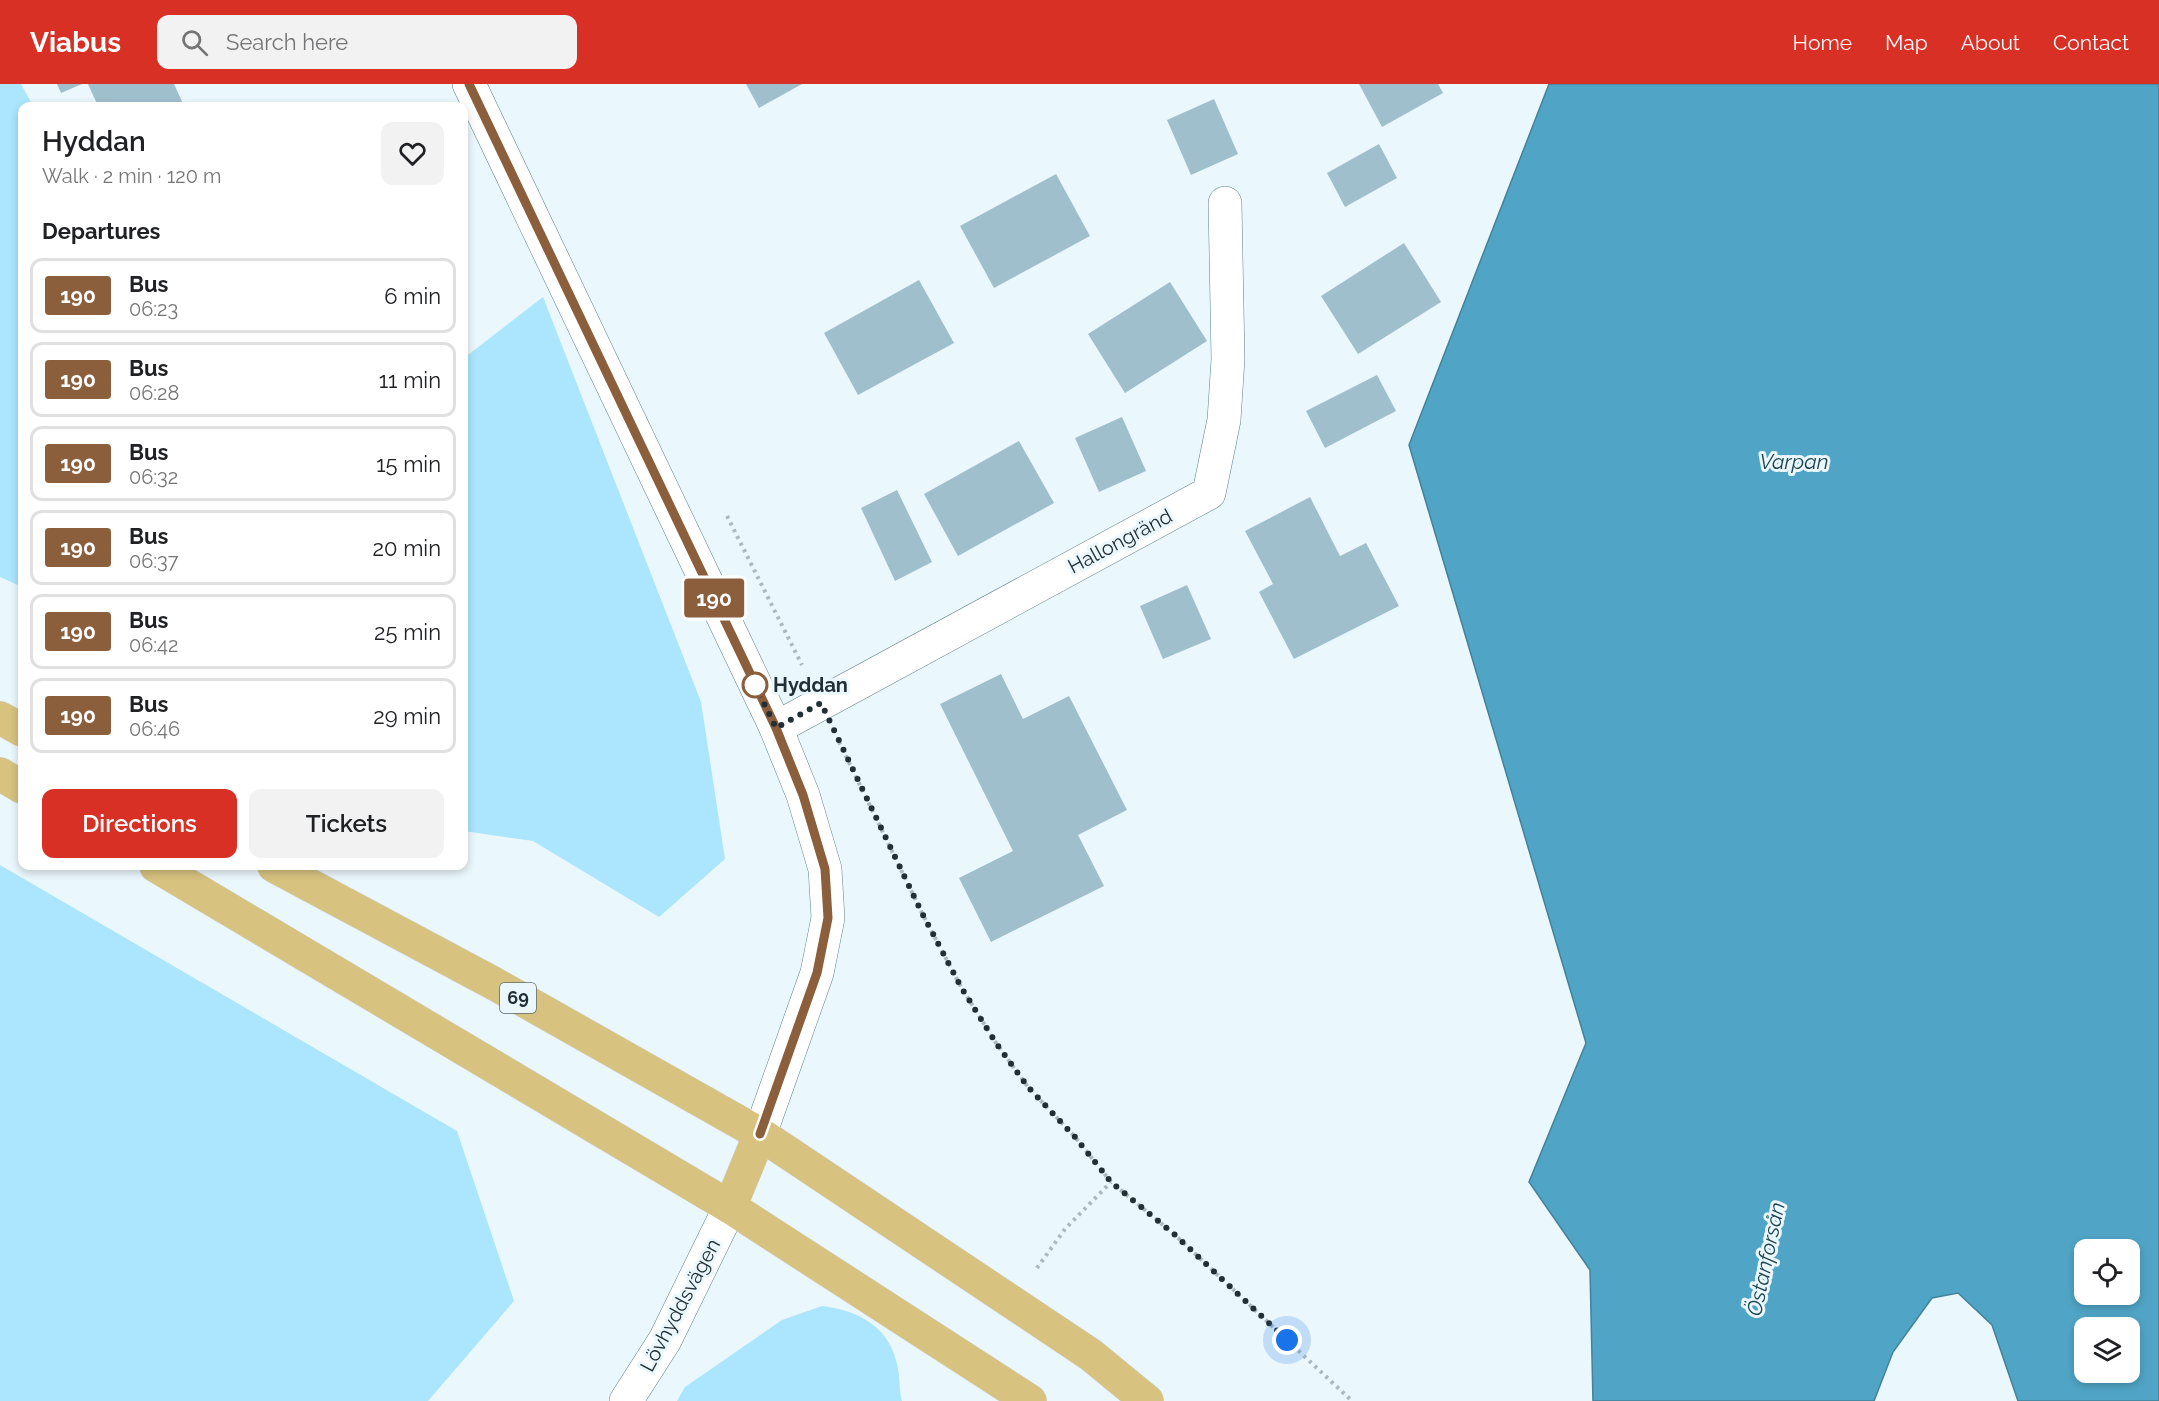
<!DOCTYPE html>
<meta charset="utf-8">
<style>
body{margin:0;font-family:Raleway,sans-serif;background:#f2f2f2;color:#202124;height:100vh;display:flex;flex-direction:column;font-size:22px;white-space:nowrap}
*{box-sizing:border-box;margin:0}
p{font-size:20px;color:#757577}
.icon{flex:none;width:33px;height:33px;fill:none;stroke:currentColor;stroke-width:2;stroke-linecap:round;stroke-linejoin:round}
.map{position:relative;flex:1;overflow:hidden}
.sheet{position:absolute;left:18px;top:18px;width:450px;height:768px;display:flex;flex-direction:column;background:#fff;border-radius:12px;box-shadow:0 3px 9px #0003}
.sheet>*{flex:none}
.badge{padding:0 12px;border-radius:4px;font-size:21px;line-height:39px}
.buttons{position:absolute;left:2074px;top:1155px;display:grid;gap:12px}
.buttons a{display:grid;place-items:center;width:66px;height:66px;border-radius:12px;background:#fff;box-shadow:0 3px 9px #0003;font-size:30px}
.you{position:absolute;width:30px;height:30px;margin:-15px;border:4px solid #fff;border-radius:50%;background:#1a73e8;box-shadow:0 0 0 9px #1a73e833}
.map>.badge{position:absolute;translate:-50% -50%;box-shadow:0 0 0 3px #fff}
h2{padding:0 24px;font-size:22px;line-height:54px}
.round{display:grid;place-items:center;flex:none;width:63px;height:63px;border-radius:12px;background:#f2f2f2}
.head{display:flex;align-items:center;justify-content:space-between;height:102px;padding:0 24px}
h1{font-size:28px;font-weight:600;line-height:45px}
.button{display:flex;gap:12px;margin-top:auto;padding:12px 24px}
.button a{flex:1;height:69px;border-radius:12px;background:#d93025;color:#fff;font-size:24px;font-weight:600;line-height:69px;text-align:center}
.button a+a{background:#f2f2f2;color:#202124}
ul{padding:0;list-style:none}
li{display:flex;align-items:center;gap:18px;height:75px;margin:0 12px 9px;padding:0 12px;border:3px solid #e0e0e0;border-radius:12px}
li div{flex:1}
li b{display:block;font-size:22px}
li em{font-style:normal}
li .badge{min-width:66px;font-weight:700;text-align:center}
header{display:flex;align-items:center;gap:36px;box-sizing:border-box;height:84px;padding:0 30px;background:#d93025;color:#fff}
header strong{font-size:28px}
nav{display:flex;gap:33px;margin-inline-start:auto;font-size:21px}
.search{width:420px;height:54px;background:#f2f2f2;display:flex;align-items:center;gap:15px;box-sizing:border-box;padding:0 21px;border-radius:12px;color:#757577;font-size:22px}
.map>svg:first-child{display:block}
.green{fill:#abe6fe}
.water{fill:#50a5c6;stroke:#42829a;stroke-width:1.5;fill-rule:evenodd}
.building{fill:#a0bfcd}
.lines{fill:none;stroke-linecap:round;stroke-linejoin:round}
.minor-casing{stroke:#62808c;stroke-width:34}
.major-casing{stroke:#d3d5d6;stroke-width:34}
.path{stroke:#acb9be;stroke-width:4;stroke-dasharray:3 4.5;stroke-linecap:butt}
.minor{stroke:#fff;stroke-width:33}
.major{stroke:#d7c27f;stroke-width:33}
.line-casing{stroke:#fff;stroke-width:14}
.line{stroke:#8b5e3c;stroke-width:9}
.walk{stroke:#222f34;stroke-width:6;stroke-dasharray:0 10.8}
.stop-dot{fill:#fff;stroke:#8b5e3c;stroke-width:3}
.labels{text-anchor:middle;stroke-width:6;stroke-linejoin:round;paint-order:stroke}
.shield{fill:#eaf7fc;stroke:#5e6b70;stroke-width:1.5}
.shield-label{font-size:18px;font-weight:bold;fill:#222f34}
.street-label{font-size:20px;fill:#222f34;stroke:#eaf7fc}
.stop-label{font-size:20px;font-weight:bold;fill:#222f34;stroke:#eaf7fc;text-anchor:start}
.water-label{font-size:21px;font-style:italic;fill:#1e4453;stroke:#eaf7fc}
</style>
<header>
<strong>Viabus</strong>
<div class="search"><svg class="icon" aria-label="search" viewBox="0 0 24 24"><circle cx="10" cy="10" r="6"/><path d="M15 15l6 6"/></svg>Search here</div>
<nav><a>Home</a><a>Map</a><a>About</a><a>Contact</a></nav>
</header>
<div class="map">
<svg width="2159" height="1317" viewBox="0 0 2159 1317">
<rect width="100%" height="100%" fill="#eaf7fc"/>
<g class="green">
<path d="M0 0H21L33 22H22V503L0 493Z"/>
<path d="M543 213 701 618 725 775 659 833 533 757 464 747V274Z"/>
<path d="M0 781 457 1047 514 1217 428 1317H0Z"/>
<path d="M822 1222C860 1227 891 1243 898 1285 900 1295 899 1306 902 1317H677L685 1303 782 1236Z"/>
</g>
<path class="water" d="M1549 0H2159V1317H2018L1992 1241 1958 1209 1932 1214 1893 1268 1874 1317H1593L1590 1186 1529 1098 1586 959 1409 361ZM2085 1166H2130V1210H2085ZM2085 1244H2130V1288H2085Z"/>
<g class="building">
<path d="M57 0H82L61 9Z"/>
<path d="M88 0H174L184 22H98Z"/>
<path d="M746 0H802L759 24Z"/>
<path d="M1359 0H1438L1443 9 1382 43Z"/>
<path d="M1214 15 1238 70 1191 91 1167 36Z"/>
<path d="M1379 60 1397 94 1345 123 1327 89Z"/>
<path d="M1056 90 1090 152 994 204 960 142Z"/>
<path d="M1404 159 1441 218 1358 270 1321 212Z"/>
<path d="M919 196 954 259 858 311 824 249Z"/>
<path d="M1170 198 1207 257 1125 309 1088 250Z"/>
<path d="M1377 291 1396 327 1325 364 1306 327Z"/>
<path d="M1122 333 1146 387 1099 408 1075 354Z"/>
<path d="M1019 357 1054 419 958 472 924 410Z"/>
<path d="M897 406 932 478 895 497 861 424Z"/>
<path d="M1310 413 1340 472 1366 459 1399 522 1294 575 1259 508 1273 500 1245 447Z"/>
<path d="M1187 501 1211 555 1163 575 1140 522Z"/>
<path d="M1001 590 1023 635 1069 612 1127 726 1078 751 1104 802 991 858 959 794 1013 767 940 620Z"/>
</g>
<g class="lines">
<defs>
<g id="minor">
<path d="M469 0 776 644 803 711 825 785 828 834 817 889 760 1050"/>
<path d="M776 644 1209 409 1224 336 1228 275 1225 119"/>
<path d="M626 1317 665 1256 730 1123"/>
</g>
<g id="major">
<path d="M0 634 22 646"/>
<path d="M0 690 22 703"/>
<path d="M156 782 730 1123 1030 1317"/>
<path d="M274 782 493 899 760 1050 1091 1271 1147 1317"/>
<path d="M730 1123 760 1050"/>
</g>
</defs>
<use href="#minor" class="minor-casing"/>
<use href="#major" class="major-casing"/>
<g class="path">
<path d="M727 432 802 581"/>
<path d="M839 658 922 829 961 903 996 959 1028 1003 1075 1053 1111 1098 1174 1150 1352 1317"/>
<path d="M1037 1184 1065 1145 1111 1098"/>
</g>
<use href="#minor" class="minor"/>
<use href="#major" class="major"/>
</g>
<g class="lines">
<defs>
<path id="line" d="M469 0 776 644 803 711 825 785 828 834 817 889 760 1050"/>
</defs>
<use href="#line" class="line-casing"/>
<use href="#line" class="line"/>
<path class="walk" d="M755 601 776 644 821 619 922 829 961 903 996 959 1028 1003 1075 1053 1111 1098 1174 1150 1287 1256"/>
</g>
<circle class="stop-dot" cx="755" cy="601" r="12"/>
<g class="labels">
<rect class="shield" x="500" y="899" width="36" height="30" rx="4.5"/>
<g class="shield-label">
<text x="518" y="920">69</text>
</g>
<g class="street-label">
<text transform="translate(1120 457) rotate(-28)" y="7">Hallongränd</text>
<text transform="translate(680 1221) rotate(-62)" y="7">Lövhyddsvägen</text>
</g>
<g class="stop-label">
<text x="773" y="608">Hyddan</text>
</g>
<g class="water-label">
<text x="1794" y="385">Varpan</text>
<text transform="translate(1766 1175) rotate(-78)" y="7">Östanforsån</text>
</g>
</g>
</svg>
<div class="buttons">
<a><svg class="icon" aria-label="locate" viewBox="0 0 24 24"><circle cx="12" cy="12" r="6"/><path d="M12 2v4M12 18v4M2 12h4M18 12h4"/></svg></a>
<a><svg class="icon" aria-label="layers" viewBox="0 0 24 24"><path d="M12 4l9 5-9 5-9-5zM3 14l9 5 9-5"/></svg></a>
</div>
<div class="you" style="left:1287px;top:1256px"></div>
<b class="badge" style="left:714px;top:514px;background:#8b5e3c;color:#fff">190</b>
<section class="sheet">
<div class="head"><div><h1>Hyddan</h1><p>Walk · 2 min · 120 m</p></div><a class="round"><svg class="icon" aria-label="heart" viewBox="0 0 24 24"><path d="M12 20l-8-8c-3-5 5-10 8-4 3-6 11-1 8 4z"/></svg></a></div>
<h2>Departures</h2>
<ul>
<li><span class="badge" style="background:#8b5e3c;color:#fff">190</span><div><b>Bus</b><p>06:23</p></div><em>6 min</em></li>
<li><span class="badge" style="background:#8b5e3c;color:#fff">190</span><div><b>Bus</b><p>06:28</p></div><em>11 min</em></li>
<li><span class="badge" style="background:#8b5e3c;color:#fff">190</span><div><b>Bus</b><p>06:32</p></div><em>15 min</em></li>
<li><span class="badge" style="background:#8b5e3c;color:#fff">190</span><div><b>Bus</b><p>06:37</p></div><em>20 min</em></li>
<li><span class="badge" style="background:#8b5e3c;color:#fff">190</span><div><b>Bus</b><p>06:42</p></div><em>25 min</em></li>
<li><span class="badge" style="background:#8b5e3c;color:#fff">190</span><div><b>Bus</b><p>06:46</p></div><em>29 min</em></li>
</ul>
<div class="button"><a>Directions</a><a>Tickets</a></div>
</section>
</div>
